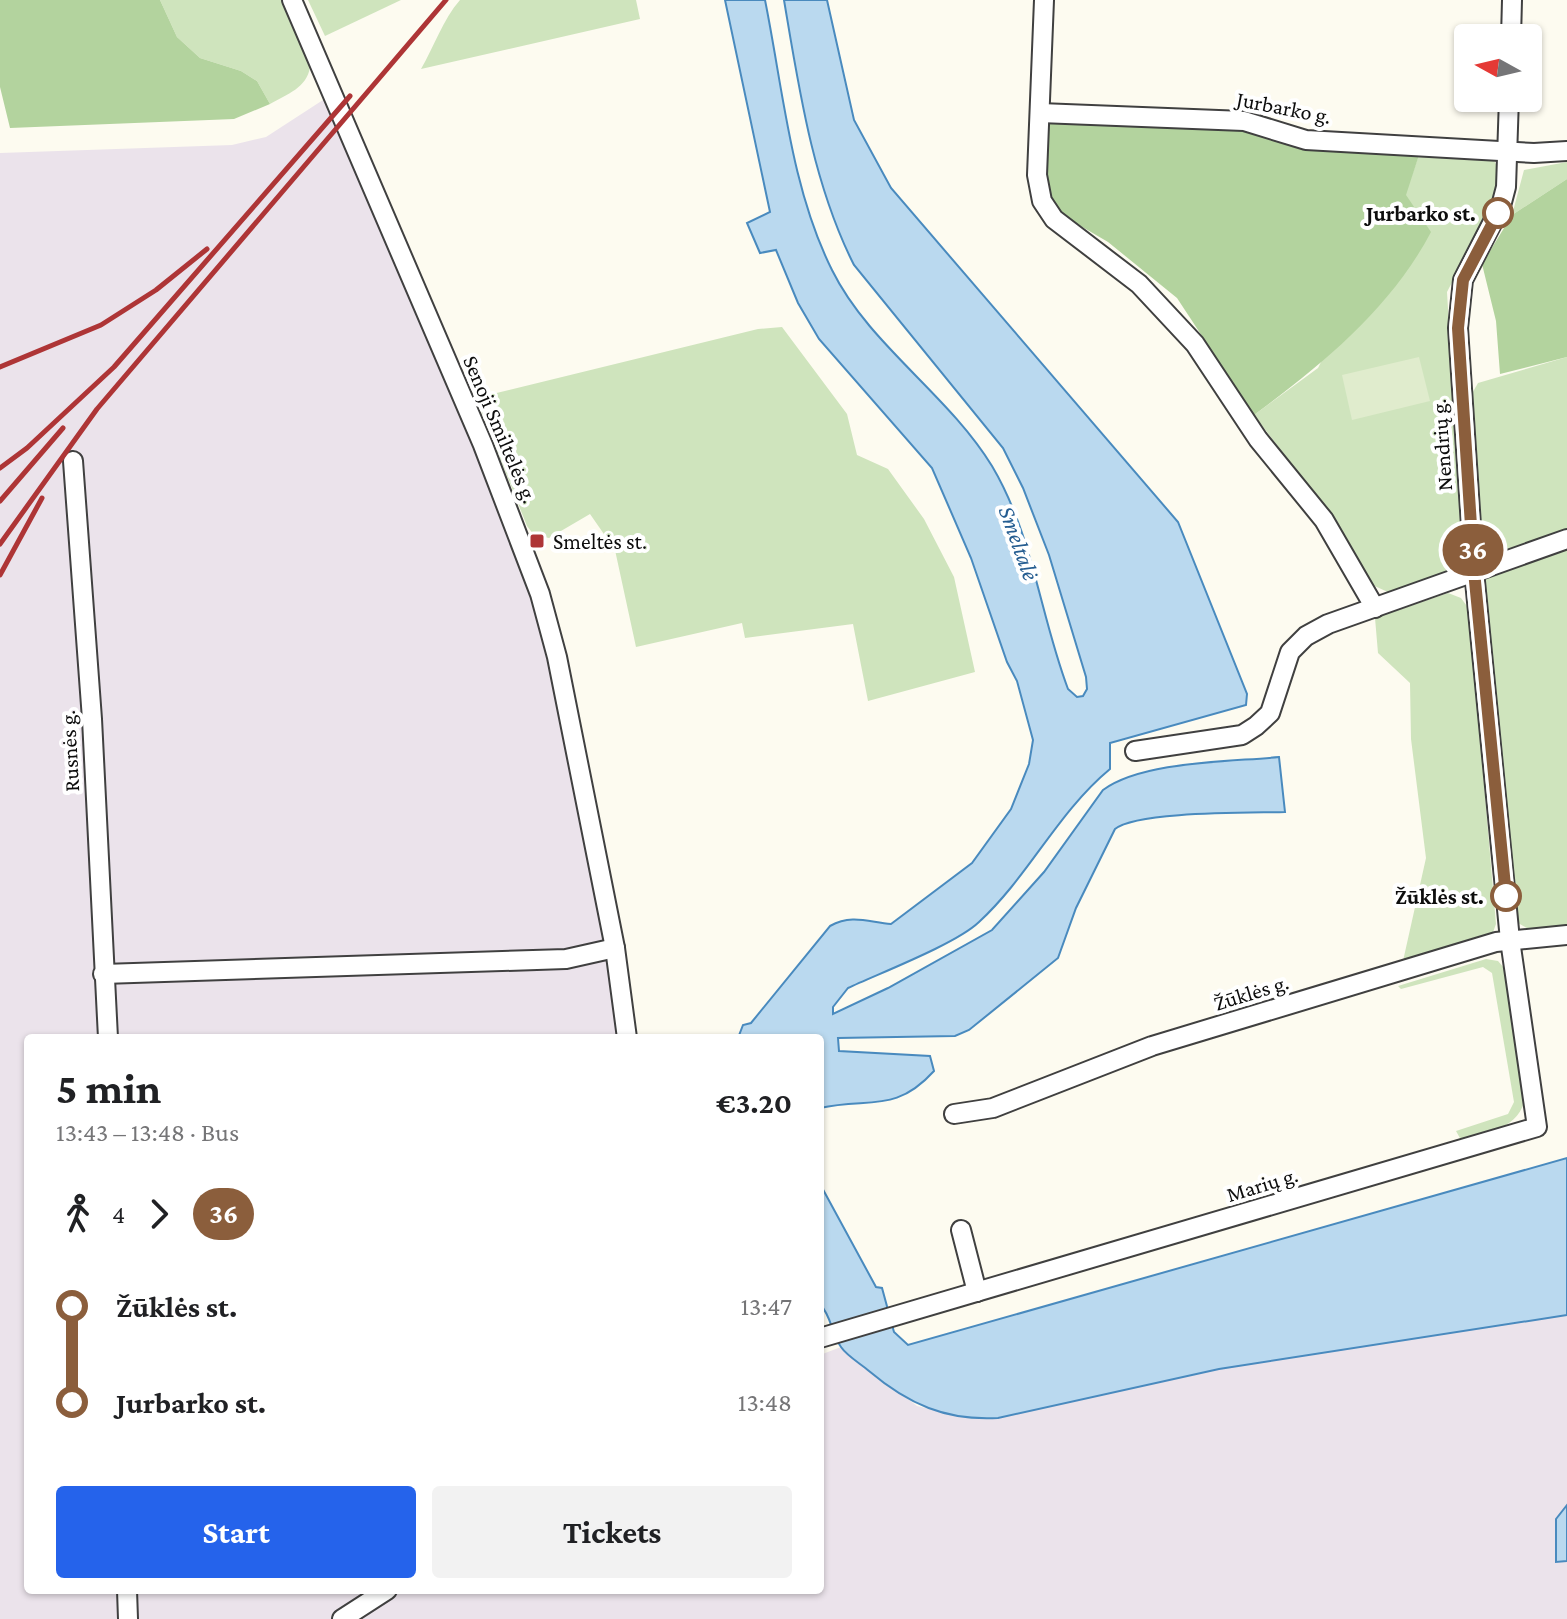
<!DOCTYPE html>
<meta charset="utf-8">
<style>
body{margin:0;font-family:"Crimson Pro",serif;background:#f2f2f2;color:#202124;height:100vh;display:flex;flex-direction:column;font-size:30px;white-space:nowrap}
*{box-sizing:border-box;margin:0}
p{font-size:26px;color:#757577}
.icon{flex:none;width:44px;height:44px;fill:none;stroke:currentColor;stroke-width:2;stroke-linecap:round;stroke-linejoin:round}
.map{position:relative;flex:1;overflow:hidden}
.details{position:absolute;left:24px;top:1034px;width:800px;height:560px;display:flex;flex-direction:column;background:#fff;border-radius:8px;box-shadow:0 2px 6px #0004}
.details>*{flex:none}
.badge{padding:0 16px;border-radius:26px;font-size:28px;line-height:52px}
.needle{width:52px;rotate:278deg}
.tools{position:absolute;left:1454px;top:24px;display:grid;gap:16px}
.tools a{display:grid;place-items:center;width:88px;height:88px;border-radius:8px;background:#fff;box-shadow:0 2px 6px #0004;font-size:40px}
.map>.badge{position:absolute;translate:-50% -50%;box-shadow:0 0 0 4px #fff}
.legs{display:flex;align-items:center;gap:12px;height:88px;padding:0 32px;font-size:26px}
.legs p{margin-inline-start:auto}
.headline{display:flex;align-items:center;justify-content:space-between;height:136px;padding:0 32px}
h1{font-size:44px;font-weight:700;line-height:60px}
.action{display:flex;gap:16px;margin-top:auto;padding:16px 32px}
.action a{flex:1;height:92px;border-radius:8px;background:#2563eb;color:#fff;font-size:32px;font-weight:700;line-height:92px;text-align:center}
.action a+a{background:#f2f2f2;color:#202124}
ul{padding:0 32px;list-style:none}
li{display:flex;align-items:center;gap:28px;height:96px;font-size:30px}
li i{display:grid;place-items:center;width:12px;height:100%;margin:0 10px;background:currentColor}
li i::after{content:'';width:20px;height:20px;margin:-10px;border:6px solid;border-radius:50%;background:#fff}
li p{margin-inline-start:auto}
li:first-child i{background:linear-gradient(#0000 50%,currentColor 0)}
li:last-child i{background:linear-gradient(currentColor 50%,#0000 0)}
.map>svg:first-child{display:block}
.industrial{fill:#ebe3eb}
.green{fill:#cfe4bd}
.forest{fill:#b3d39e}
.pitch{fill:#e0eccd}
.water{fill:#bad9ef;stroke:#498abe;stroke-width:2}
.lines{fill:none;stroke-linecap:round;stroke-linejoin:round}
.street-casing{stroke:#404040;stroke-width:22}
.street{stroke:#fff;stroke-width:18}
.rail{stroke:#ae3536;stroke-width:5}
.line-1-casing{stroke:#fff;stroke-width:18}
.line-1{stroke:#8b5e3c;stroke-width:12}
.stop-1-dot{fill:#fff;stroke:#8b5e3c;stroke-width:4}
.poi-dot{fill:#ae3536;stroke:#fff;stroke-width:3}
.labels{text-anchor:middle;stroke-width:8;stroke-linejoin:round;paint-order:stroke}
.street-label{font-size:22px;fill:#0d0d0d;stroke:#fff}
.stop-label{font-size:22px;font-weight:bold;fill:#0d0d0d;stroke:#fff;text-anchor:end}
.poi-label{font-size:22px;fill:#0d0d0d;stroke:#fff;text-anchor:start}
.water-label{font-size:24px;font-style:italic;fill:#255d91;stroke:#fff}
</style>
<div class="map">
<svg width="1567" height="1619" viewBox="0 0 1567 1619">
<rect width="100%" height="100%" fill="#fdfbf0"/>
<path class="industrial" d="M323 100 327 103 475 445 544 631 602 914 620 1038H28V1590H820V1355L841 1347 917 1406 972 1419 998 1418 1219 1369 1567 1315V1505L1556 1519 1557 1562 1567 1561V1619H0V153L232 145 266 137Z"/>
<g class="green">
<path d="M160 0H282L310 67C307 88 287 94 270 104L257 81 241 71 200 58 177 37Z"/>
<path d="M308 0H401L325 36Z"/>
<path d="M460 0H636L640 19 421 69C434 47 443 19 460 0Z"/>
<path d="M1420 152 1491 155 1499 170 1497 195 1447 292 1463 559 1458 568 1390 593 1368 583 1327 511 1254 415 1318 368 1405 195Z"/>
<path d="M1567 162V179L1512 215 1524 170Z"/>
<path d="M782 327 847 414 857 455 888 469 924 519 954 577 975 672 868 701 853 624 745 638 742 623 636 647 615 550 590 514 549 538 534 535 527 526 476 398 758 329Z"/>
<path d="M1567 357V530L1491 554 1481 547 1470 397 1478 383Z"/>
<path d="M1567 550V928L1532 931 1518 923 1514 910 1484 582 1489 575Z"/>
<path d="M1448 593 1461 598 1469 609 1496 924 1492 935 1403 961 1426 858 1411 739 1410 683 1378 653 1375 618Z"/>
<path d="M1486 959 1498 961 1504 968 1526 1096C1519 1129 1490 1132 1461 1140L1456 1131 1508 1114 1514 1102 1492 973 1483 967 1401 989 1398 986Z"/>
</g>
<g class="forest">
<path d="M0 0H160L177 37 200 58 241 71 257 81 270 104 234 119 10 128 0 87Z"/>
<path d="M1044 119 1249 129 1420 152 1406 195 1431 232C1391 308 1323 364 1254 415L1177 298 1108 242 1050 208 1041 177Z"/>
<path d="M1567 179V357L1500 374 1496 321 1482 264 1512 215Z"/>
</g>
<path class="pitch" d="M1419 357 1430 401 1352 420 1342 375Z"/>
<g class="water">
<path d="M725 0H765C783 89 791 188 832 270 869 345 948 394 992 466 1033 535 1040 615 1068 689L1077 697 1083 696 1087 689 1086 677 1049 555 1023 488 1003 448 854 265C813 184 799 89 784 0H827L854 120 891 188 1178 522 1247 694 1246 705 1110 743V769C1057 813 1029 876 979 922 956 944 880 973 848 988L833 1007V1014L888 988 992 930 1044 872 1103 790C1143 761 1229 762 1279 757L1285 812C1251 813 1137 811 1115 829L1076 908 1058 958 969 1030 955 1036 838 1038 839 1051 930 1056 934 1071C895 1114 869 1097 820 1108V1038H738L743 1025 751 1023 830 926C852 914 868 922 891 924L972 863 1011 809 1029 764 1033 740 1017 681 1007 662 971 558 932 468 819 339 798 303 776 250 760 253 747 223 770 212Z"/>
<path d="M1567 1158V1315L1219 1369 998 1418C946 1421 908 1404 869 1371 861 1364 847 1356 841 1347 831 1333 832 1317 820 1304V1184L876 1287 882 1288 894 1332 908 1345Z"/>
<path d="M1567 1505V1561L1556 1562V1519Z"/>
</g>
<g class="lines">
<defs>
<g id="street">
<path d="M292 0 483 445 540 594 557 657 615 948 627 1038"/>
<path d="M1044 0 1037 175 1042 201 1054 219 1139 284 1195 344 1258 439 1324 520 1375 608"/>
<path d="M1511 38 1512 0"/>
<path d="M1040 113 1244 121 1306 140 1534 153 1567 151"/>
<path d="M73 461 92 719 108 1038"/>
<path d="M1135 751 1242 735 1256 726 1270 713 1290 652 1306 636 1328 624 1567 539"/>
<path d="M103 974 566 959 615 948"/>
<path d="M954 1114 993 1108 1152 1046 1496 942 1567 935"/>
<path d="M961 1230 977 1292"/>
<path d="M820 1338 1537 1127 1510 940 1474 571 1458 328 1463 280 1501 206 1506 187 1509 98"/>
<path d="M127 1590 128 1619"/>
<path d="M342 1619 387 1590"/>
</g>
</defs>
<use href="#street" class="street-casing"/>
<use href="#street" class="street"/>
<g class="rail">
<path d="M0 367 101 325 156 290 207 249"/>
<path d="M0 468 27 448 114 367 350 96"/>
<path d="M0 501 63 428"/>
<path d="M0 544 97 409 446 0"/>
<path d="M0 575 42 498"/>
</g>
</g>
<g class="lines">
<defs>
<path id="line-1" d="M1498 213 1463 280 1458 328 1474 571 1506 896"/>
</defs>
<use href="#line-1" class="line-1-casing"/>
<use href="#line-1" class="line-1"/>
</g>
<g class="stop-1-dot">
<circle cx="1498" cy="213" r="14"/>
<circle cx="1506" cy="896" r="14"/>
</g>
<rect class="poi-dot" x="529" y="533" width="16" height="16" rx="4"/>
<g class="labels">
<g class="street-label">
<text transform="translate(1284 107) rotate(11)" y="8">Jurbarko g.</text>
<text transform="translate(501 429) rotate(67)" y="8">Senoji Smiltelės g.</text>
<text transform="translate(1441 445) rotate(-94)" y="8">Nendrių g.</text>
<text transform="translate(69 751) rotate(-93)" y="8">Rusnės g.</text>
<text transform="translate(1251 992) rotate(-17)" y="8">Žūklės g.</text>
<text transform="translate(1262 1184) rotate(-17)" y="8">Marių g.</text>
</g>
<g class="stop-label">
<text x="1476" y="221">Jurbarko st.</text>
<text x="1484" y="904">Žūklės st.</text>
</g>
<g class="poi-label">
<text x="553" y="549">Smeltės st.</text>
</g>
<g class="water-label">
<text transform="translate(1019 543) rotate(70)" y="8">Smeltalė</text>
</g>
</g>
</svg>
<div class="tools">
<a><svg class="needle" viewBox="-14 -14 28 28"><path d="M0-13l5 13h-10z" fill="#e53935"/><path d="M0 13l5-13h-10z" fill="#757577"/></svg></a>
</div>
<b class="badge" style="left:1473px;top:550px;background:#8b5e3c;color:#fff">36</b>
<section class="details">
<div class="headline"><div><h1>5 min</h1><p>13:43 – 13:48 · Bus</p></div><b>€3.20</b></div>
<div class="legs"><svg class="icon" aria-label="walk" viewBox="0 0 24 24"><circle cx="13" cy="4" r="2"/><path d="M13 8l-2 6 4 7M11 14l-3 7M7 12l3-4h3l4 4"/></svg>4<svg class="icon" aria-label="forward" viewBox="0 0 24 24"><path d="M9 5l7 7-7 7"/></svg><b class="badge" style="background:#8b5e3c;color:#fff">36</b></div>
<ul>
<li><i style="color:#8b5e3c"></i><b>Žūklės st.</b><p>13:47</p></li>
<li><i style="color:#8b5e3c"></i><b>Jurbarko st.</b><p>13:48</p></li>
</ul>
<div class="action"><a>Start</a><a>Tickets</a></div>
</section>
</div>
